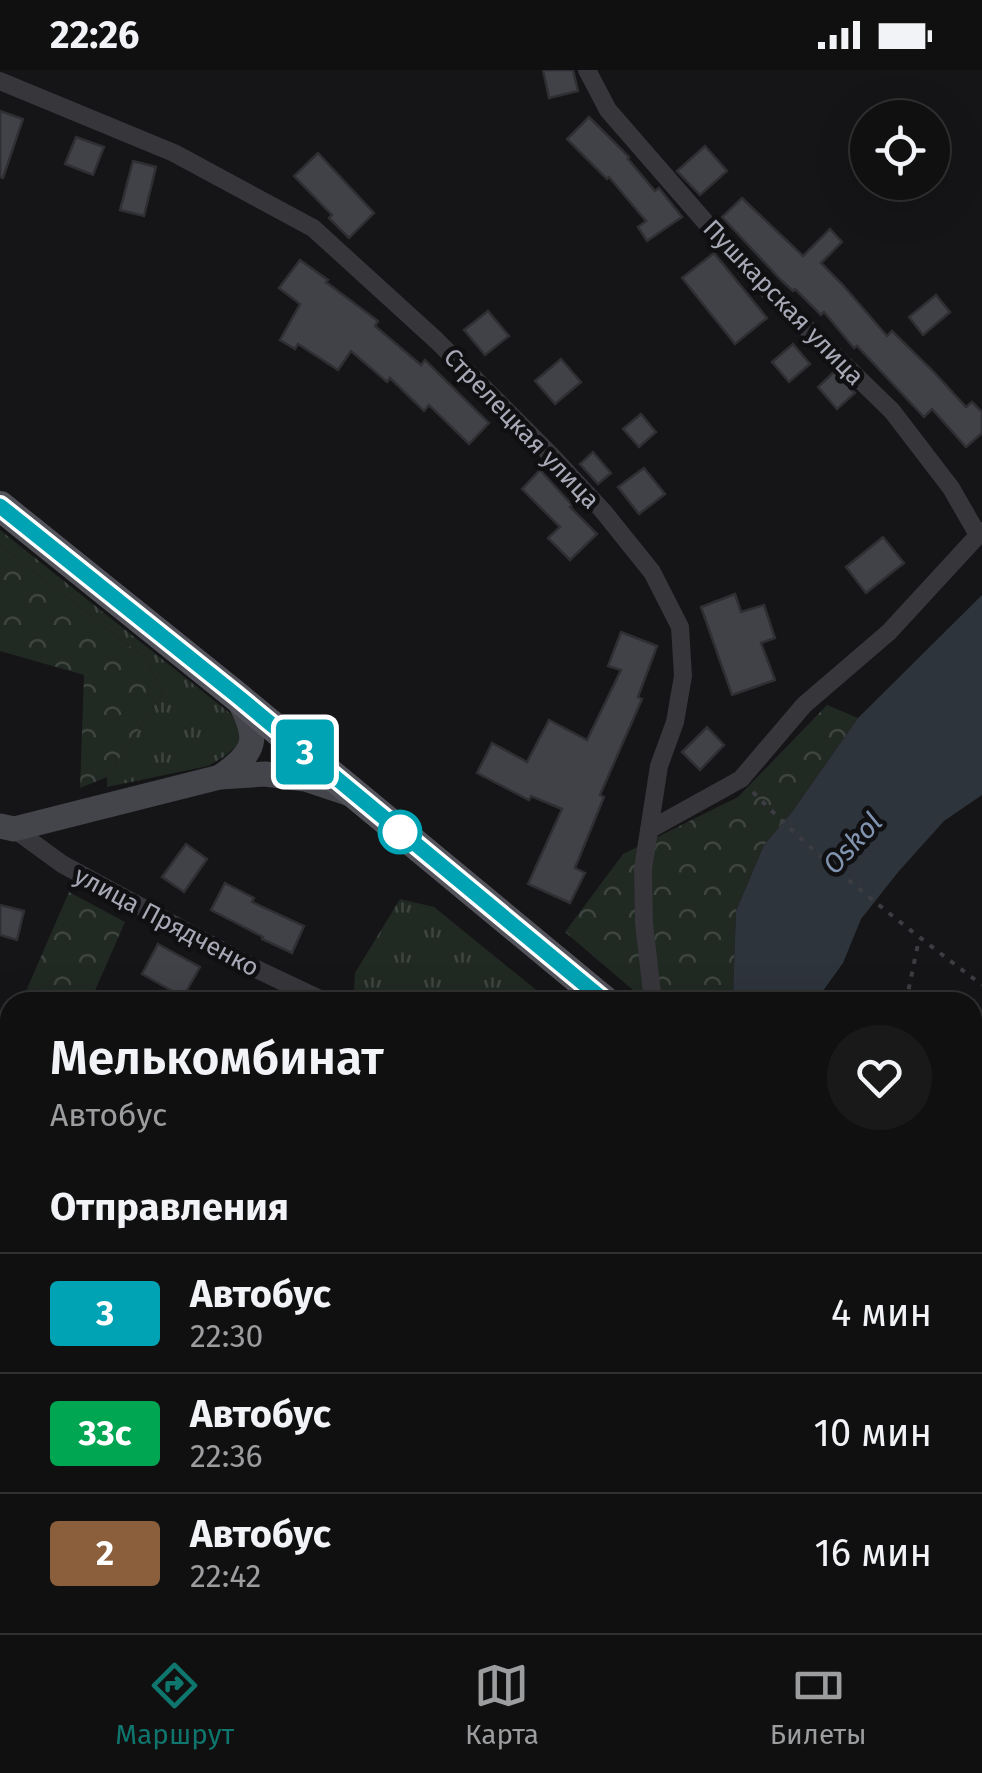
<!DOCTYPE html>
<html lang="ru">
<meta charset="utf-8">
<style>
body{margin:0;font-family:"Fira Sans",sans-serif;background:#19191a;color:#f1f3f6;height:100vh;display:flex;flex-direction:column;font-size:38px;white-space:nowrap}
*{box-sizing:border-box;margin:0}
p{font-size:32px;color:#9c9d9f}
.icon{flex:none;width:55px;height:55px;fill:none;stroke:currentColor;stroke-width:2;stroke-linecap:round;stroke-linejoin:round}
.map{position:relative;flex:1;overflow:hidden}
.drawer{position:absolute;left:0px;top:922px;width:982px;height:642px;display:flex;flex-direction:column;background:#101011;border-radius:30px 30px 0 0;box-shadow:0 10px 40px #0002,0 0 0 2px #303031}
.drawer>*{flex:none}
.badge{padding:0 20px;border-radius:8px;font-size:35px;line-height:65px}
.controls{position:absolute;left:850px;top:30px;display:grid;gap:20px}
.controls a{display:grid;place-items:center;width:100px;height:100px;border-radius:50%;background:#101011;box-shadow:0 10px 40px #0002,0 0 0 2px #303031;font-size:50px}
.map>.badge{position:absolute;translate:-50% -50%;box-shadow:0 0 0 5px #fff}
h2{padding:0 50px;font-size:38px;line-height:90px}
.round{display:grid;place-items:center;flex:none;width:105px;height:105px;border-radius:52px;background:#19191a}
.headline{display:flex;align-items:center;justify-content:space-between;height:170px;padding:0 50px}
h1{font-size:48px;font-weight:600;line-height:75px}
ul{padding:0;list-style:none}
li{display:flex;align-items:center;gap:30px;height:120px;padding:0 50px;border-top:2px solid #303031}
li div{flex:1}
li b{display:block;font-size:38px}
li em{font-style:normal}
li .badge{min-width:110px;font-weight:700;text-align:center}
.status{display:flex;justify-content:space-between;align-items:center;height:70px;padding:0 50px;background:#101011;direction:ltr}
.status svg{height:28px;fill:currentColor}
.dock{display:flex;justify-content:space-around;align-items:center;height:140px;border-top:2px solid #303031;background:#101011;font-size:28px;color:#9c9d9f}
.dock a{display:grid;justify-items:center;gap:5px}
.dock .current{color:#0f766e}
.map>svg:first-child{display:block}
.grass{fill:url(#grass-tufts)}
.forest{fill:url(#forest-crowns)}
.wetland{fill:url(#wetland-marsh)}
.water{fill:#2e343c}
.building{fill:#414247;stroke:#2f2f33;stroke-width:2.5}
.lines{fill:none;stroke-linecap:round;stroke-linejoin:round}
.path{stroke:#3c3d42;stroke-width:4;stroke-dasharray:5 8;stroke-linecap:butt}
.lane{stroke:#36363b;stroke-width:9}
.street{stroke:#36363b;stroke-width:18}
.secondary{stroke:#44454b;stroke-width:25}
.primary{stroke:#52535a;stroke-width:30}
.line-casing{stroke:#fff;stroke-width:22}
.line{stroke:#00a3b4;stroke-width:15}
.stop-dot{fill:#fff;stroke:#00a3b4;stroke-width:5}
.labels{text-anchor:middle;stroke-width:9;stroke-linejoin:round;paint-order:stroke}
.street-label{font-size:25px;fill:#a7aab6;stroke:#101012}
.water-label{font-size:28px;font-style:italic;fill:#8094b0;stroke:#101012}
</style>
<div class="status"><b>22:26</b><svg viewBox="0 0 49 12"><path d="M0 12V9h3v3zM5 12V6h3v6zM10 12V3h3v9zM15 12V0h3v12zM26 1h20v11H26zM47 4h2v5h-2z"/></svg></div>
<div class="map">
<svg width="982" height="1563" viewBox="0 0 982 1563">
<defs>
<pattern id="grass-tufts" width="24" height="20" patternUnits="userSpaceOnUse" patternTransform="scale(2.5)"><rect width="24" height="20" fill="#212923"/><path d="M3 7l-1-3M5 7V3M7 7l1-3M15 17l-1-3M17 17v-4M19 17l1-3" fill="none" stroke="#3e4541"/></pattern>
<pattern id="forest-crowns" width="20" height="18" patternUnits="userSpaceOnUse" patternTransform="scale(2.5)"><rect width="20" height="18" fill="#212923"/><path d="M2 6a3 3 0 1 1 6 0M12 15a3 3 0 1 1 6 0" fill="none" stroke="#3e4541"/></pattern>
<pattern id="wetland-marsh" width="20" height="14" patternUnits="userSpaceOnUse" patternTransform="scale(2.5)"><rect width="20" height="14" fill="#212923"/><path d="M1 5h8M5 5V1M11 12h8M15 12V8" fill="none" stroke="#3e4541"/></pattern>
</defs>
<rect width="100%" height="100%" fill="#151517"/>
<g class="grass">
<path d="M0 460 231 644 240 658 242 671 225 686 208 696 107 717V707L163 622 145 588 0 475Z"/>
<path d="M400 829 434 837 551 932H353L355 903Z"/>
<path d="M0 1466 10 1473V1555H107L117 1563H0Z"/>
<path d="M279 1555H475L472 1563H290Z"/>
</g>
<g class="forest">
<path d="M0 475 145 588 163 622 107 707 80 718 84 605 0 581Z"/>
<path d="M827 635 858 648 792 742 764 775 736 841 733 926 729 932H647L565 862 623 784 738 727Z"/>
<path d="M69 822 125 852 90 932H14L26 921Z"/>
<path d="M10 937V1061L0 1075V946Z"/>
<path d="M0 1170 10 1171V1286L0 1282Z"/>
</g>
<path class="wetland" d="M10 1061V1171L0 1170V1075Z"/>
<g class="water">
<path d="M982 525V725L944 751 899 801 861 849 843 893 815 932H729L733 926 736 841 764 775 792 742 858 648Z"/>
<path d="M475 1555H600L597 1563H472Z"/>
</g>
<g class="building">
<path d="M543 0H573L578 21 549 28Z"/>
<path d="M0 41 23 49 3 108 0 107Z"/>
<path d="M589 47 629 87 628 89 655 121 659 118 682 147 647 171 638 157 646 151 609 107 607 109 567 69Z"/>
<path d="M76 67 104 77 93 105 65 94Z"/>
<path d="M705 76 727 101 700 125 677 101Z"/>
<path d="M318 83 374 143 349 168 329 148 332 145 294 106Z"/>
<path d="M133 91 156 97 144 146 120 140Z"/>
<path d="M742 128 803 186 830 159 842 172 821 193 842 214 887 266 892 261 934 302 966 337 972 332 982 342V363L966 377 932 339 924 347 857 276 854 278 824 242 821 245 795 219 793 221 780 209 722 147Z"/>
<path d="M714 183 767 248 735 274 682 208Z"/>
<path d="M300 190 328 210 326 212 378 251 375 256 421 295 425 290 489 353 469 374 429 335 424 341 390 308 387 312 351 281 338 300 298 274 295 279 280 270 300 234 279 218Z"/>
<path d="M936 225 950 242 923 265 909 247Z"/>
<path d="M488 241 509 266 485 285 464 260Z"/>
<path d="M793 274 810 294 789 312 772 292Z"/>
<path d="M561 289 581 312 555 334 535 311Z"/>
<path d="M834 302 855 323 837 339 818 317Z"/>
<path d="M641 344 656 362 639 377 623 359Z"/>
<path d="M593 382 611 403 598 414 580 394Z"/>
<path d="M644 398 665 424 639 444 618 417Z"/>
<path d="M540 400 572 435 570 437 597 464 570 490 548 468 560 457 522 419Z"/>
<path d="M883 467 904 493 866 523 846 497Z"/>
<path d="M735 524 741 542 764 535 775 568 761 573 775 610 732 625 701 537Z"/>
<path d="M621 562 657 576 638 627 642 629 600 725 604 727 575 798 585 803 570 833 528 814 562 739 531 726 529 730 477 703 492 673 527 692 549 650 587 670 621 600 608 596Z"/>
<path d="M707 657 724 675 700 700 682 682Z"/>
<path d="M186 774 207 789 184 822 162 807Z"/>
<path d="M225 813 254 828 252 832 304 856 292 883 262 869 263 867 211 840Z"/>
<path d="M0 835 24 841 17 870 0 865Z"/>
<path d="M158 874 200 897 183 927 142 904Z"/>
</g>
<g class="lines">
<g class="path">
<path d="M753 722C823 794 903 855 982 915"/>
<path d="M906 932 919 869"/>
<path d="M0 1455 10 1462"/>
<path d="M128 1555 138 1563"/>
<path d="M614 1563 617 1555"/>
</g>
<g class="lane">
<path d="M972 1355 982 1344"/>
<path d="M972 1456 982 1448"/>
<path d="M823 1555 833 1563"/>
<path d="M919 1555 928 1563"/>
<path d="M734 1563 740 1555"/>
<path d="M872 1563 878 1555"/>
</g>
<g class="street">
<path d="M587 0 608 40 747 200 892 341 951 418 978 465"/>
<path d="M0 11 174 83 313 158 436 270 552 386 603 441 652 502 680 557 683 606 675 652 659 696 643 799 644 853 653 932"/>
<path d="M14 759 62 794 252 897 326 932"/>
<path d="M649 760 741 709 804 635 889 562 982 461"/>
<path d="M972 1081 982 1070"/>
<path d="M384 1563 386 1555"/>
</g>
<g class="secondary">
<path d="M220 707C257 681 260 669 238 629"/>
<path d="M0 756 14 759 220 707 265 704 305 709 350 724"/>
</g>
<g class="primary">
<path d="M0 436 235 625 606 932"/>
<path d="M972 1224 982 1231"/>
<path d="M0 1391 10 1396"/>
<path d="M242 1555 252 1563"/>
</g>
</g>
<g class="lines">
<defs>
<path id="line" d="M0 436 236 625 606 932"/>
</defs>
<use href="#line" class="line-casing"/>
<use href="#line" class="line"/>
</g>
<circle class="stop-dot" cx="400" cy="762" r="20"/>
<g class="labels">
<g class="street-label">
<text transform="translate(784 232) rotate(46)" y="9">Пушкарская улица</text>
<text transform="translate(522 358) rotate(46)" y="9">Стрелецкая улица</text>
<text transform="translate(167 851) rotate(28)" y="9">улица Прядченко</text>
</g>
<g class="water-label">
<text transform="translate(852 773) rotate(-47)" y="10">Oskol</text>
</g>
</g>
</svg>
<div class="controls">
<a><svg class="icon" aria-label="locate" viewBox="0 0 24 24"><circle cx="12" cy="12" r="6"/><path d="M12 2v4M12 18v4M2 12h4M18 12h4"/></svg></a>
</div>
<b class="badge" style="left:305px;top:682px;background:#00a3b4;color:#fff">3</b>
<section class="drawer">
<div class="headline"><div><h1>Мелькомбинат</h1><p>Автобус</p></div><a class="round"><svg class="icon" aria-label="heart" viewBox="0 0 24 24"><path d="M12 20l-8-8c-3-5 5-10 8-4 3-6 11-1 8 4z"/></svg></a></div>
<h2>Отправления</h2>
<ul>
<li><span class="badge" style="background:#00a3b4;color:#fff">3</span><div><b>Автобус</b><p>22:30</p></div><em>4 мин</em></li>
<li><span class="badge" style="background:#00a651;color:#fff">33с</span><div><b>Автобус</b><p>22:36</p></div><em>10 мин</em></li>
<li><span class="badge" style="background:#8b5e3c;color:#fff">2</span><div><b>Автобус</b><p>22:42</p></div><em>16 мин</em></li>
</ul>
</section>
</div>
<nav class="dock">
<a class="current"><svg class="icon" aria-label="directions" viewBox="0 0 24 24"><path d="M12 3l9 9-9 9-9-9zM9 14v-3h6M13 9l2 2-2 2"/></svg>Маршрут</a>
<a><svg class="icon" aria-label="map" viewBox="0 0 24 24"><path d="M3 6l6-2 6 2 6-2v14l-6 2-6-2-6 2zM9 4v14M15 6v14"/></svg>Карта</a>
<a><svg class="icon" aria-label="tickets" viewBox="0 0 24 24"><path d="M3 7h18v10H3zM15 7v10"/></svg>Билеты</a>
</nav>
